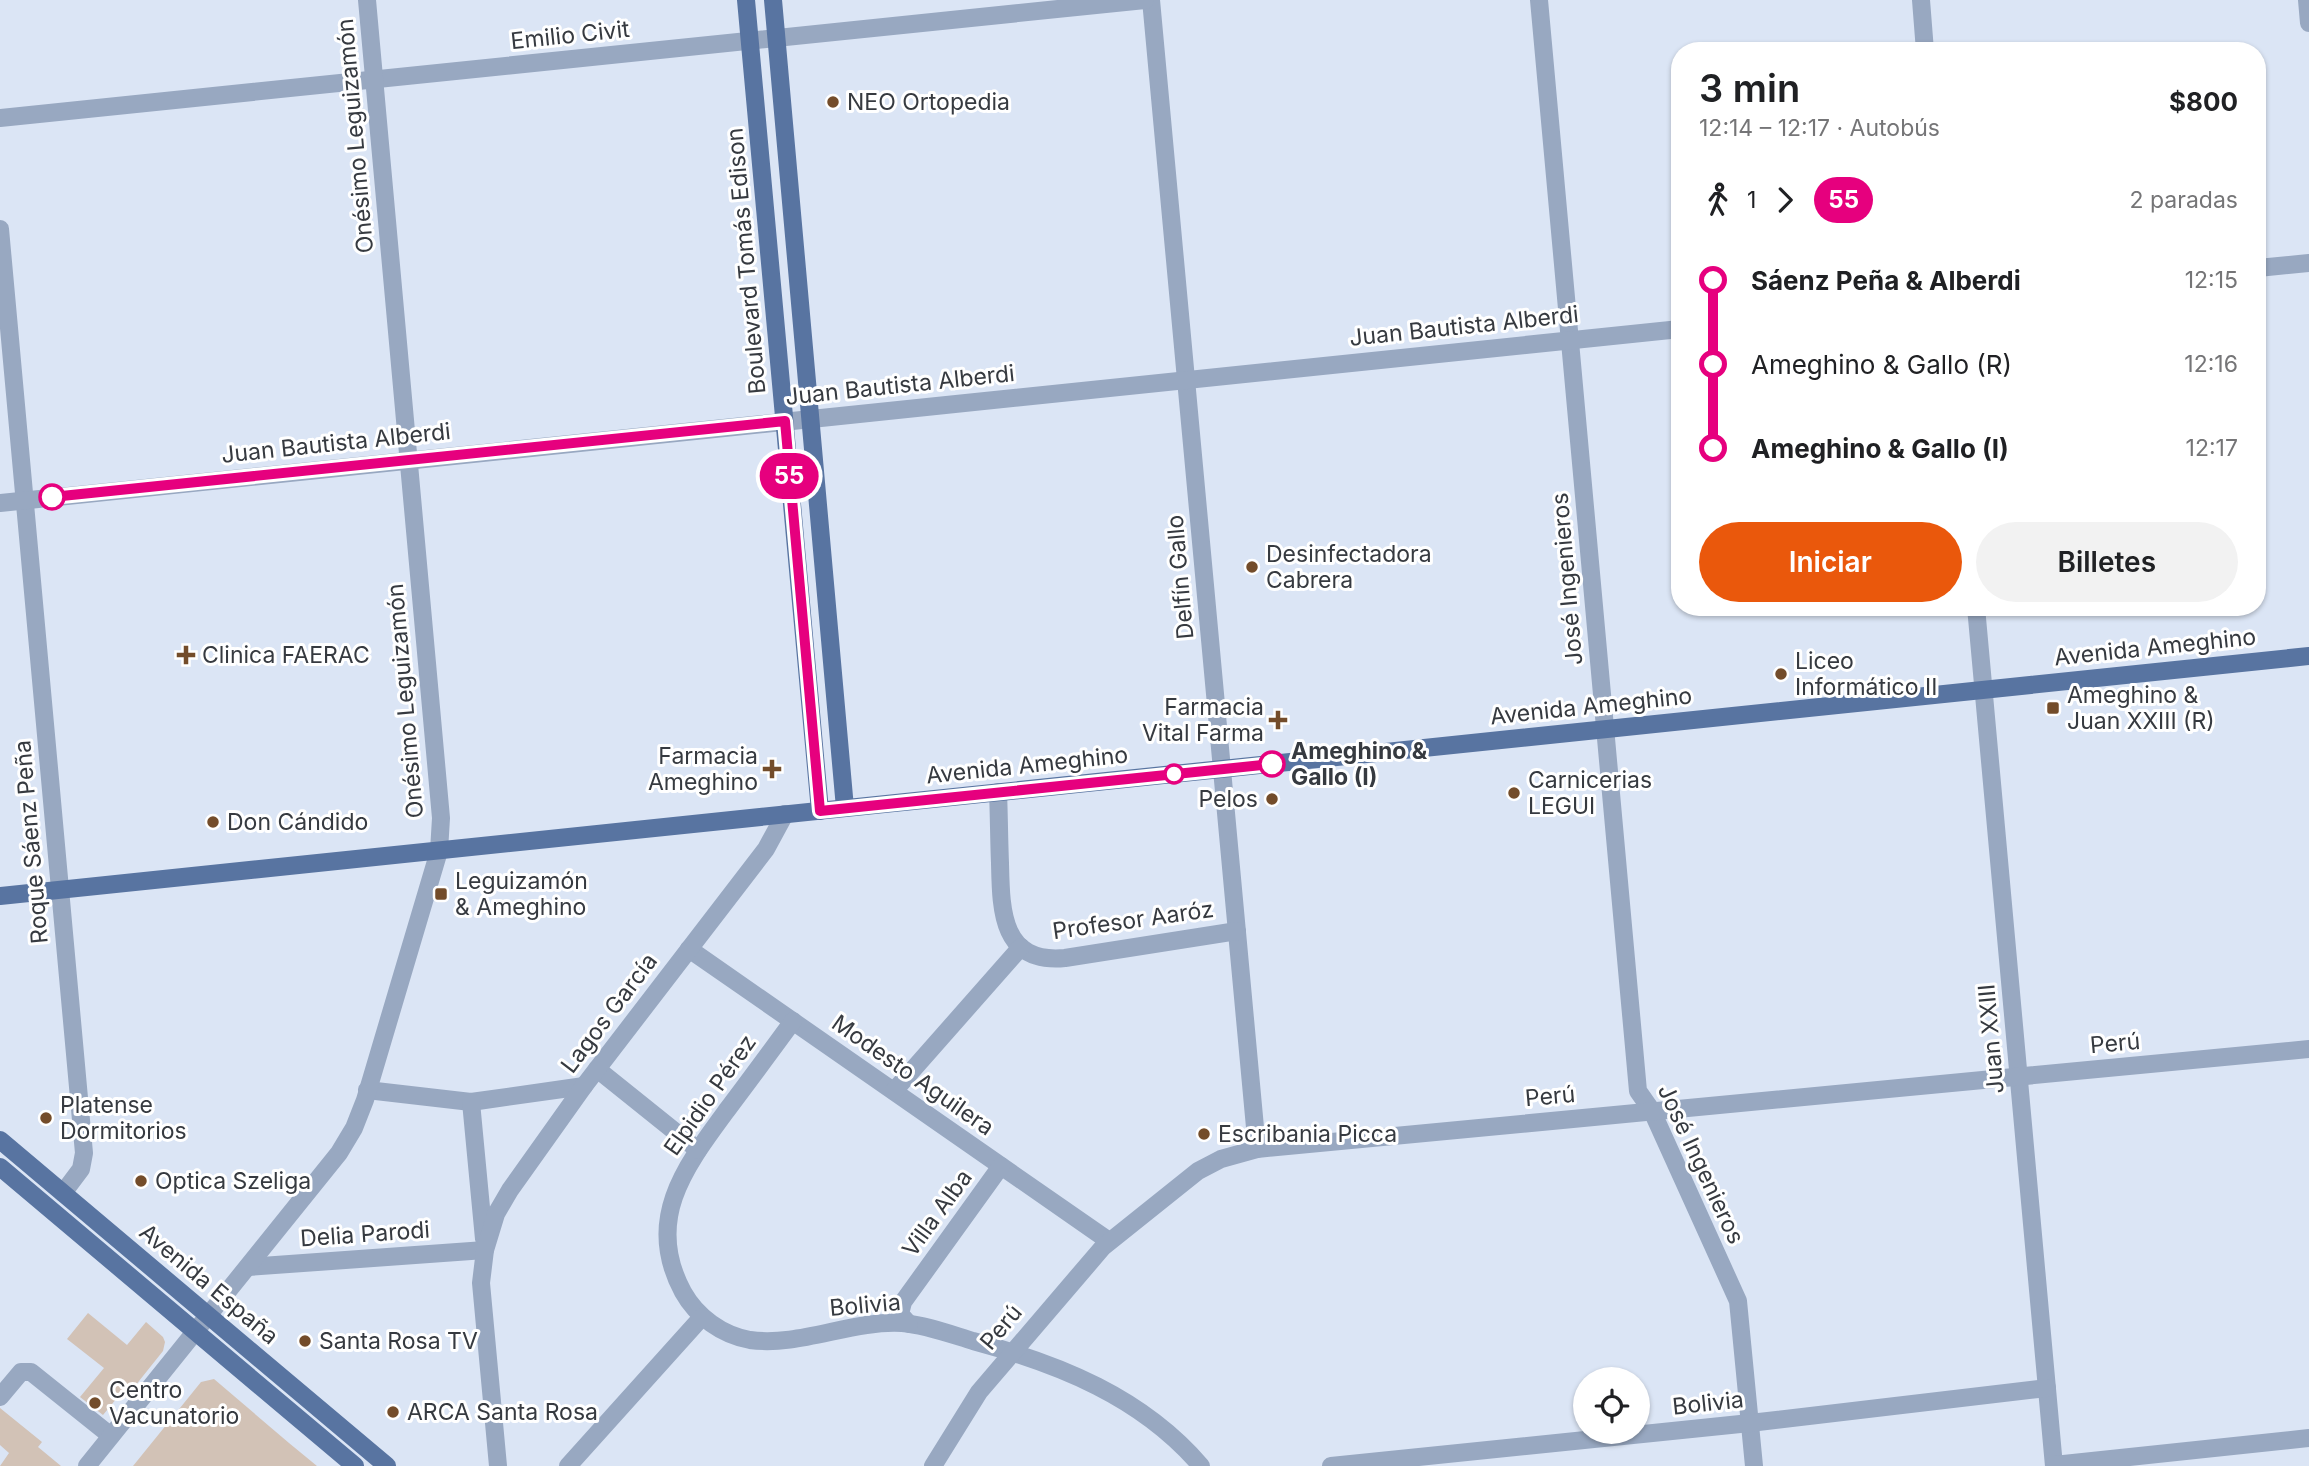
<!DOCTYPE html>
<html lang="es">
<meta charset="utf-8">
<style>
body{margin:0;font-family:Inter,sans-serif;background:#f2f2f2;color:#202124;height:100vh;display:flex;flex-direction:column;font-size:26px;white-space:nowrap}
*{box-sizing:border-box;margin:0}
p{font-size:23px;color:#757577}
.icon{flex:none;width:38px;height:38px;fill:none;stroke:currentColor;stroke-width:2;stroke-linecap:round;stroke-linejoin:round}
.map{position:relative;flex:1;overflow:hidden}
.drawer{position:absolute;left:1671px;top:42px;width:595px;height:574px;display:flex;flex-direction:column;background:#fff;border-radius:28px;box-shadow:0 2px 5px #0004}
.drawer>*{flex:none}
.badge{padding:0 14px;border-radius:23px;font-size:24px;line-height:46px}
.buttons{position:absolute;left:1573px;top:1367px;display:grid;gap:14px}
.buttons a{display:grid;place-items:center;width:77px;height:77px;border-radius:50%;background:#fff;box-shadow:0 2px 5px #0004;font-size:35px}
.map>.badge{position:absolute;translate:-50% -50%;box-shadow:0 0 0 4px #fff}
.legs{display:flex;align-items:center;gap:10px;height:77px;padding:0 28px;font-size:23px}
.legs p{margin-inline-start:auto}
.head{display:flex;align-items:center;justify-content:space-between;height:119px;padding:0 28px}
h1{font-size:38px;font-weight:600;line-height:52px}
.cta{display:flex;gap:14px;margin-top:auto;padding:14px 28px}
.cta a{flex:1;height:80px;border-radius:42px;background:#ea580c;color:#fff;font-size:28px;font-weight:600;line-height:80px;text-align:center}
.cta a+a{background:#f2f2f2;color:#202124}
ul{padding:0 28px;list-style:none}
li{display:flex;align-items:center;gap:24px;height:84px;font-size:26px}
li i{display:grid;place-items:center;width:10px;height:100%;margin:0 9px;background:currentColor}
li i::after{content:'';width:18px;height:18px;margin:-9px;border:5px solid;border-radius:50%;background:#fff}
li p{margin-inline-start:auto}
li:first-child i{background:linear-gradient(#0000 50%,currentColor 0)}
li:last-child i{background:linear-gradient(currentColor 50%,#0000 0)}
.map>svg:first-child{display:block}
.building{fill:#d2c2b6}
.lines{fill:none;stroke-linecap:round;stroke-linejoin:round}
.minor{stroke:#98a8c1;stroke-width:18}
.major{stroke:#5874a1;stroke-width:18}
.line-1-casing{stroke:#fff;stroke-width:16}
.line-1{stroke:#e6007e;stroke-width:10}
.poi-dot{fill:#734c2a;stroke:#fff;stroke-width:2.5}
.stop-1-dot{fill:#fff;stroke:#e6007e;stroke-width:3.5}
.labels{text-anchor:middle;stroke-width:6;stroke-linejoin:round;paint-order:stroke}
.street-label{font-size:23px;fill:#363a40;stroke:#fff}
.poi-label{font-size:23px;fill:#363a40;stroke:#fff;text-anchor:start}
.stop-label{font-size:23px;font-weight:bold;fill:#363a40;stroke:#fff;text-anchor:start}
</style>
<div class="map">
<svg width="2309" height="1466" viewBox="0 0 2309 1466">
<rect width="100%" height="100%" fill="#dbe5f5"/>
<g class="building">
<path d="M88 1313 127 1345 146 1322 163 1337 165 1342 163 1351 131 1391 126 1387 103 1415 80 1397 104 1368 67 1339Z"/>
<path d="M214 1379 289 1443 317 1466H133L201 1382Z"/>
<path d="M0 1408 42 1442 38 1447 61 1466H0L9 1453 0 1445Z"/>
</g>
<g class="lines">
<g class="minor">
<path d="M1151 0 1257 1149"/>
<path d="M1539 0 1638 1091 1652 1111 1738 1301 1754 1466"/>
<path d="M1921 0 1925 51"/>
<path d="M2307 0 2309 23"/>
<path d="M0 118 1145 0"/>
<path d="M0 229 84 1153 81 1169 63 1193"/>
<path d="M2258 268 2309 263"/>
<path d="M0 503 1680 329"/>
<path d="M1976 607 2054 1466"/>
<path d="M998 792C999 816 999 839 1000 863 1001 910 1001 964 1065 958L1237 931"/>
<path d="M689 949 1109 1241"/>
<path d="M793 1021C771 1051 749 1081 727 1110 685 1167 644 1220 683 1292 697 1317 722 1335 750 1340 799 1347 852 1320 902 1323 926 1325 950 1334 973 1341 1059 1364 1142 1397 1201 1466"/>
<path d="M597 1069 698 1150"/>
<path d="M367 1090 471 1102 584 1086"/>
<path d="M894 1091 1021 947"/>
<path d="M471 1102 484 1239"/>
<path d="M248 1267 485 1250"/>
<path d="M909 1324 900 1314 903 1302 1001 1166"/>
<path d="M0 1397 21 1372H31L111 1436"/>
<path d="M2054 1465 2309 1438"/>
<path d="M87 1466 339 1153 354 1128 365 1100 439 851 441 818 367 0"/>
<path d="M498 1466 481 1283 485 1250 496 1214 510 1190 584 1086 766 849 785 814"/>
<path d="M568 1466 702 1317"/>
<path d="M933 1466 979 1392 1103 1247 1198 1171 1221 1159 1257 1149 2309 1049"/>
<path d="M1331 1466 1750 1423 2047 1388"/>
</g>
<g class="major">
<path d="M746 0 820 811"/>
<path d="M773 0 845 808"/>
<path d="M0 896 2309 656"/>
<path d="M0 1140 387 1466"/>
<path d="M0 1167 355 1466"/>
</g>
</g>
<g class="lines">
<defs>
<path id="line-1" d="M52 497 785 421 820 811 1272 764"/>
</defs>
<use href="#line-1" class="line-1-casing"/>
<use href="#line-1" class="line-1"/>
</g>
<g class="poi-dot">
<circle cx="833" cy="102" r="7"/>
<circle cx="1252" cy="567" r="7"/>
<path d="M182.5 644.5h7v7h7v7h-7v7h-7v-7h-7v-7h7z"/>
<circle cx="1781" cy="674" r="7"/>
<rect x="2046" y="701" width="14" height="14" rx="3.5"/>
<path d="M1274.5 709.5h7v7h7v7h-7v7h-7v-7h-7v-7h7z"/>
<path d="M768.5 758.5h7v7h7v7h-7v7h-7v-7h-7v-7h7z"/>
<circle cx="1514" cy="793" r="7"/>
<circle cx="1272" cy="799" r="7"/>
<circle cx="213" cy="822" r="7"/>
<rect x="434" y="887" width="14" height="14" rx="3.5"/>
<circle cx="46" cy="1118" r="7"/>
<circle cx="1204" cy="1134" r="7"/>
<circle cx="141" cy="1181" r="7"/>
<circle cx="305" cy="1341" r="7"/>
<circle cx="95" cy="1403" r="7"/>
<circle cx="393" cy="1412" r="7"/>
</g>
<g class="stop-1-dot">
<circle cx="52" cy="497" r="12"/>
<circle cx="1272" cy="764" r="12"/>
<circle cx="1174" cy="774" r="9"/>
</g>
<g class="labels">
<g class="street-label">
<text transform="translate(570 35) rotate(-6)" y="8">Emilio Civit</text>
<text transform="translate(355 136) rotate(-95)" y="8">Onésimo Leguizamón</text>
<text transform="translate(746 261) rotate(-95)" y="8">Boulevard Tomás Edison</text>
<text transform="translate(1464 326) rotate(-6)" y="8">Juan Bautista Alberdi</text>
<text transform="translate(900 385) rotate(-6)" y="8">Juan Bautista Alberdi</text>
<text transform="translate(336 443) rotate(-6)" y="8">Juan Bautista Alberdi</text>
<text transform="translate(1180 577) rotate(-95)" y="8">Delfín Gallo</text>
<text transform="translate(1567 579) rotate(-95)" y="8">José Ingenieros</text>
<text transform="translate(2155 647) rotate(-6)" y="8">Avenida Ameghino</text>
<text transform="translate(405 701) rotate(-95)" y="8">Onésimo Leguizamón</text>
<text transform="translate(1591 706) rotate(-6)" y="8">Avenida Ameghino</text>
<text transform="translate(1027 765) rotate(-6)" y="8">Avenida Ameghino</text>
<text transform="translate(31 842) rotate(-95)" y="8">Roque Sáenz Peña</text>
<text transform="translate(1133 920) rotate(-8)" y="8">Profesor Aaróz</text>
<text transform="translate(609 1013) rotate(-53)" y="8">Lagos García</text>
<text transform="translate(1991 1039) rotate(-95)" y="8">Juan XXIII</text>
<text transform="translate(2115 1043) rotate(-5)" y="8">Perú</text>
<text transform="translate(913 1075) rotate(35)" y="8">Modesto Aguilera</text>
<text transform="translate(710 1095) rotate(-55)" y="8">Elpidio Pérez</text>
<text transform="translate(1550 1096) rotate(-5)" y="8">Perú</text>
<text transform="translate(1701 1164) rotate(65)" y="8">José Ingenieros</text>
<text transform="translate(937 1213) rotate(-54)" y="8">Villa Alba</text>
<text transform="translate(365 1234) rotate(-4)" y="8">Delia Parodi</text>
<text transform="translate(209 1284) rotate(40)" y="8">Avenida España</text>
<text transform="translate(865 1305) rotate(-5)" y="8">Bolivia</text>
<text transform="translate(1001 1327) rotate(-50)" y="8">Perú</text>
<text transform="translate(1708 1403) rotate(-6)" y="8">Bolivia</text>
</g>
<g class="poi-label">
<text x="847" y="110">NEO Ortopedia</text>
<text x="1266" y="562">Desinfectadora<tspan x="1266" dy="26">Cabrera</tspan></text>
<text x="202" y="663">Clinica FAERAC</text>
<text x="1795" y="669">Liceo<tspan x="1795" dy="26">Informático II</tspan></text>
<text x="2067" y="703">Ameghino &amp;<tspan x="2067" dy="26">Juan XXIII (R)</tspan></text>
<text x="1264" y="715" text-anchor="end">Farmacia<tspan x="1264" dy="26">Vital Farma</tspan></text>
<text x="758" y="764" text-anchor="end">Farmacia<tspan x="758" dy="26">Ameghino</tspan></text>
<text x="1528" y="788">Carnicerias<tspan x="1528" dy="26">LEGUI</tspan></text>
<text x="1258" y="807" text-anchor="end">Pelos</text>
<text x="227" y="830">Don Cándido</text>
<text x="455" y="889">Leguizamón<tspan x="455" dy="26">&amp; Ameghino</tspan></text>
<text x="60" y="1113">Platense<tspan x="60" dy="26">Dormitorios</tspan></text>
<text x="1218" y="1142">Escribania Picca</text>
<text x="155" y="1189">Optica Szeliga</text>
<text x="319" y="1349">Santa Rosa TV</text>
<text x="109" y="1398">Centro<tspan x="109" dy="26">Vacunatorio</tspan></text>
<text x="407" y="1420">ARCA Santa Rosa</text>
</g>
<g class="stop-label">
<text x="1291" y="759">Ameghino &amp;<tspan x="1291" dy="26">Gallo (I)</tspan></text>
</g>
</g>
</svg>
<div class="buttons">
<a><svg class="icon" aria-label="locate" viewBox="0 0 24 24"><circle cx="12" cy="12" r="6"/><path d="M12 2v4M12 18v4M2 12h4M18 12h4"/></svg></a>
</div>
<b class="badge" style="left:789px;top:476px;background:#e6007e;color:#fff">55</b>
<section class="drawer">
<div class="head"><div><h1>3 min</h1><p>12:14 – 12:17 · Autobús</p></div><b>$800</b></div>
<div class="legs"><svg class="icon" aria-label="walk" viewBox="0 0 24 24"><circle cx="13" cy="4" r="2"/><path d="M13 8l-2 6 4 7M11 14l-3 7M7 12l3-4h3l4 4"/></svg>1<svg class="icon" aria-label="forward" viewBox="0 0 24 24"><path d="M9 5l7 7-7 7"/></svg><b class="badge" style="background:#e6007e;color:#fff">55</b><p>2 paradas</p></div>
<ul>
<li><i style="color:#e6007e"></i><b>Sáenz Peña &amp; Alberdi</b><p>12:15</p></li>
<li><i style="color:#e6007e"></i><span>Ameghino &amp; Gallo (R)</span><p>12:16</p></li>
<li><i style="color:#e6007e"></i><b>Ameghino &amp; Gallo (I)</b><p>12:17</p></li>
</ul>
<div class="cta"><a>Iniciar</a><a>Billetes</a></div>
</section>
</div>
